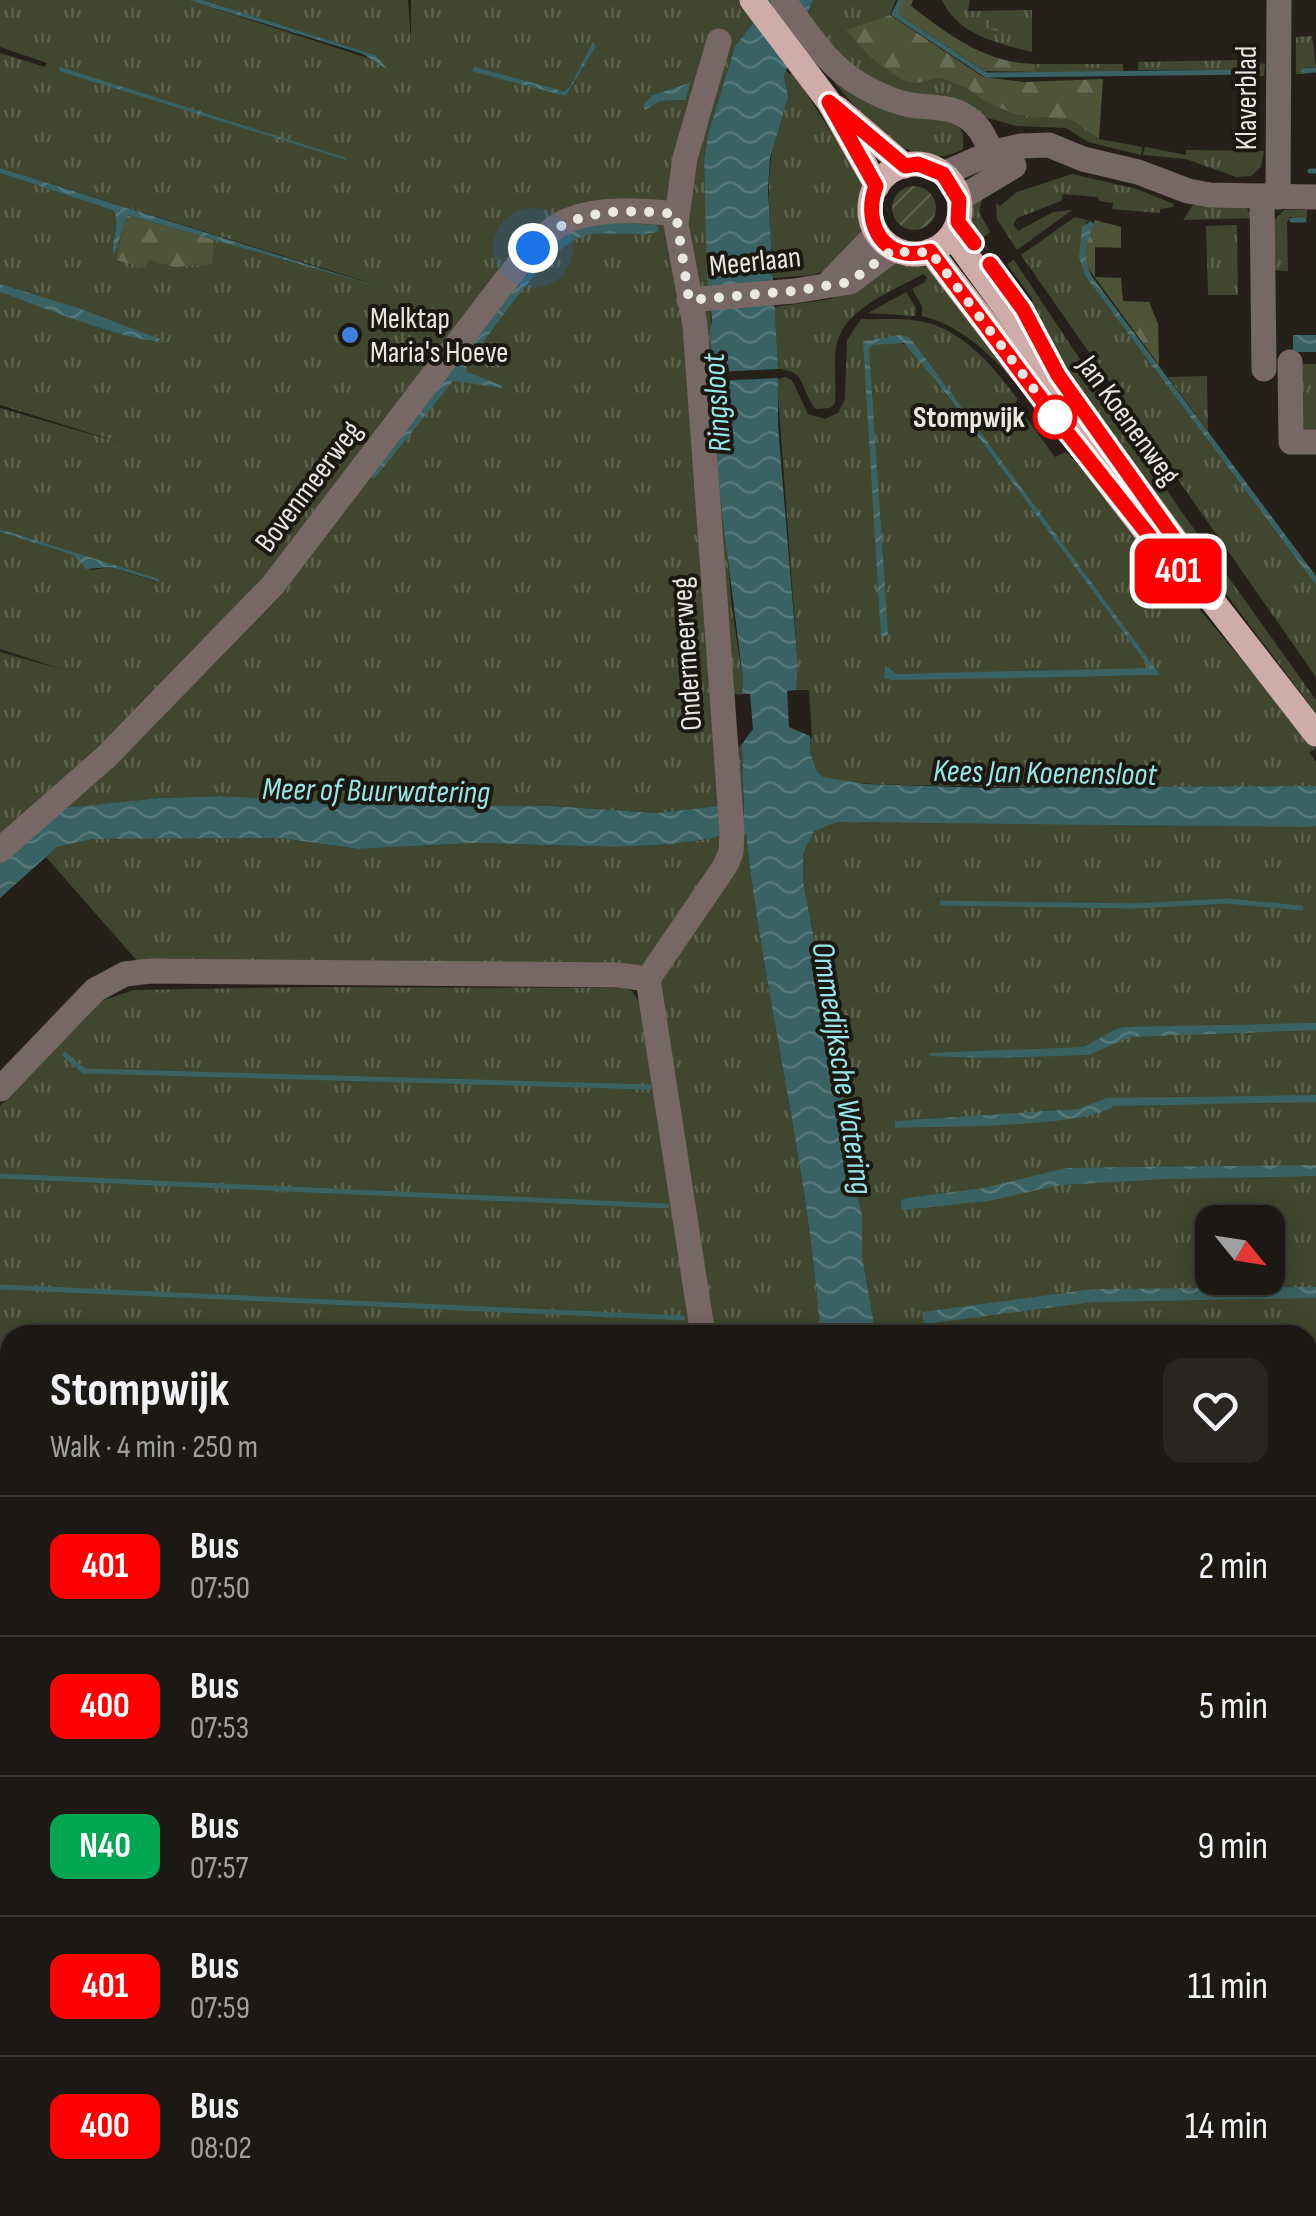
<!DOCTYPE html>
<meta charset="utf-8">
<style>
body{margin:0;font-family:"Sofia Sans Condensed",sans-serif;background:#292622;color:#f1f3f6;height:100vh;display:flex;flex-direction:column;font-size:38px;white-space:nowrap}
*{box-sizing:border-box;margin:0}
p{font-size:32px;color:#a0a0a0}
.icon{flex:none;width:55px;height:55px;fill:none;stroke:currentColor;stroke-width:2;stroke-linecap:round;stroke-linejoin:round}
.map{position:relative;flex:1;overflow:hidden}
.details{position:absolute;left:0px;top:1325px;width:1318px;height:892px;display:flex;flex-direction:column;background:#1c1914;border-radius:30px 30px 0 0;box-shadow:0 5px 25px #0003,0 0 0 2px #3a3834}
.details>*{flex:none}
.badge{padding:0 20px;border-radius:15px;font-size:35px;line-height:65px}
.needle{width:65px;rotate:120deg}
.tools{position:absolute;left:1195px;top:1205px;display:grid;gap:20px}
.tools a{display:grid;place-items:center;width:90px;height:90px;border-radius:20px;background:#1c1914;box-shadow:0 5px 25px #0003,0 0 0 2px #3a3834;font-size:50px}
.you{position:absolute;width:50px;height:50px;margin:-25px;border:8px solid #fff;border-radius:50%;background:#1a73e8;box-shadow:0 0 0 15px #1a73e833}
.map>.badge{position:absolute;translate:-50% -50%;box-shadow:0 0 0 5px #fff}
.round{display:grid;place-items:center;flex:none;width:105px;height:105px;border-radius:20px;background:#292622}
.summary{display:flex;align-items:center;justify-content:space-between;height:170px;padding:0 50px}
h1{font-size:48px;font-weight:700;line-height:75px}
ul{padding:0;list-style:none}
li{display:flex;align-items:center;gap:30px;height:140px;padding:0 50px;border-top:2px solid #3a3834}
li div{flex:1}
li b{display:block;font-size:38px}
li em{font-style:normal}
li .badge{min-width:110px;font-weight:700;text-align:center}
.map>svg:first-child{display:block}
.grass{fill:url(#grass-tufts);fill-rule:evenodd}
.forest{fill:url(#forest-firs)}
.wetland{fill:url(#wetland-marsh)}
.garden{fill:url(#garden-furrows)}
.water{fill:url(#water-waves)}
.pier{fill:#25211a}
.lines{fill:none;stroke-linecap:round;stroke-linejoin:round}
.stream{stroke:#396264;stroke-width:5}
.minor{stroke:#776765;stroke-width:25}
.major{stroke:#ceada8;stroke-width:25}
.line-casing{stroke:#fff;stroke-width:22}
.line{stroke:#f00;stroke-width:15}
.walk{stroke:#e9e7e2;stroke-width:10;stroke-dasharray:0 18}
.shop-dot{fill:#3f7fe0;stroke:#1b1811;stroke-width:4}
.stop-dot{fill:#fff;stroke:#f00;stroke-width:5}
.labels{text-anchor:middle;stroke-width:8;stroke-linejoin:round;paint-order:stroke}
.street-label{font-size:30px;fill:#e9e7e2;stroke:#1b1811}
.poi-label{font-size:30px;fill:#e9e7e2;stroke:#1b1811;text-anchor:start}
.stop-label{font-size:30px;font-weight:bold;fill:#e9e7e2;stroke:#1b1811;text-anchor:end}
.water-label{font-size:32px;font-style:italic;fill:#97e5e7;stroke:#1b1811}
</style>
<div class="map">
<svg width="1316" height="2216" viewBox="0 0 1316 2216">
<defs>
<pattern id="grass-tufts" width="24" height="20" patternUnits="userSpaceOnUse" patternTransform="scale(2.5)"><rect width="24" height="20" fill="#41472e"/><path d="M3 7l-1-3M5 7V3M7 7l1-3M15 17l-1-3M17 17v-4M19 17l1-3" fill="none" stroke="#5c624c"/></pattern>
<pattern id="forest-firs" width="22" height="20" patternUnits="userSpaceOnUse" patternTransform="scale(2.5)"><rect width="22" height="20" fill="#4d5437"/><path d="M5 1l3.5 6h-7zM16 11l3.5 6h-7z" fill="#676d54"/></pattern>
<pattern id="wetland-marsh" width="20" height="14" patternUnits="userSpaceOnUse" patternTransform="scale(2.5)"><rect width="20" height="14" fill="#41472e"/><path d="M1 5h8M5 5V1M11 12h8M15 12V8" fill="none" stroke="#5c624c"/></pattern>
<pattern id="garden-furrows" width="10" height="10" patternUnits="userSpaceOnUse" patternTransform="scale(2.5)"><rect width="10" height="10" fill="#41472e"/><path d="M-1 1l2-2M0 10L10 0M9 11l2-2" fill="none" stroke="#5c624c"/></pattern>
<pattern id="water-waves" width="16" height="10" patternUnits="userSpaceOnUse" patternTransform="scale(2.5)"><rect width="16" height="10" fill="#396264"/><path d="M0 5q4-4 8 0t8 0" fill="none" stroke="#56787a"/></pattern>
</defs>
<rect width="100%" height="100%" fill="#25211a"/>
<g class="grass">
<path d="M0 0H188L377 61 375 55 203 0H408L411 42V0H762L752 24 735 46 709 131 704 159 713 372H707L708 382 713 381 732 609 743 679 742 694 730 695 738 748 742 744 744 816 723 818 718 806 656 813 552 806 372 804 221 796 160 798 62 808 0 863V652L64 670 0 649V532L73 555 91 570 111 567 157 582 159 580 0 529V408L125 444 0 405V292C27 302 145 348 163 340L76 307 0 284V173L112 210 117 220 112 248 126 215 377 285 0 168V53L45 67 47 63 0 47ZM593 43 596 46 566 96 475 67 562 91 570 87ZM60 68 346 159 60 71ZM689 84 686 100 660 101 652 95Z"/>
<path d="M813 0H896L890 15 847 30 917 83 941 78 968 89 984 101 1016 115 1071 120 1099 139 1142 147 1141 155 1088 142 1066 128 1017 126 904 95 855 72 808 16Z"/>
<path d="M942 0H970L968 11 1032 10V52C997 43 958 35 942 0Z"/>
<path d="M1312 36 1316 67 1305 68 1304 74H1296V37Z"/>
<path d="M814 58 957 124 963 134V149C904 182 848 96 814 58Z"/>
<path d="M1237 60 1265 64 1264 76H1252V70H1138V62Z"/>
<rect x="1035" y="64" width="88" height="8"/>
<path d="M786 70 789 74 793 72 863 183 861 225 860 234 826 270 813 275 773 278C771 231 764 183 775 137 780 116 791 97 784 76Z"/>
<path d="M1145 147 1186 155V150L1264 151 1261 167 1251 176 1236 177 1186 159 1143 155Z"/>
<path d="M1072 174 1137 189 1174 204 1173 207 1160 209 1159 213 1112 209 1113 203 1099 201 1098 197 1063 194 1061 201 1017 218 1013 225 1018 231 1053 212 1072 210 1017 250 997 219 996 203 1000 206 1017 192Z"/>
<path d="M982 199 979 212 990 232 981 239 991 255 969 227V213L974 201Z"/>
<path d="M1193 205 1245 206 1254 218 1183 220Z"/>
<path d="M1284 210H1307V218L1290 217 1287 223 1288 271 1269 270 1274 221Z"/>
<path d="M1075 217 1091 221 1086 222V277L1316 585V677L1021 255Z"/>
<path d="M1237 225 1238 295H1208L1206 226Z"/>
<path d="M1014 260 1179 508 1316 700V713L1116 448 1027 305 1033 300 1007 264Z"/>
<path d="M897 262H914L934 271 995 348 1013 381C991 353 957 324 922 316V306L912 289 925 282 927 277 923 274C892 292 843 308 836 347 833 366 837 384 835 403L830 408 816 409C800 392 808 370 778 369L774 307 831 299Z"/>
<path d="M906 292 916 308 915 316 868 313Z"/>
<path d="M861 319C881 320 904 317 924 322 963 330 996 369 1018 400L1015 403 1055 457 1066 452 1087 474 1316 749 1309 752 1316 762V786C1184 788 1051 789 919 785 901 785 833 784 821 776 811 770 810 751 809 741L812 736 809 690H796L798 667 777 380 784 377 792 380 808 414 825 419 838 413 845 399 847 340ZM909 337 917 347 1159 675 885 678 887 666 891 673 896 674 1151 669 911 348C900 340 884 341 872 345L869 350 872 339Z"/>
<path d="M1294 364H1316V438H1296Z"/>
<path d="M1207 376 1208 431 1168 377Z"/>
<path d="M838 822 1316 826V1384H1308V1335H876L862 1256V1214L847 1155 859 1136 857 1118 844 1105 803 880V854L814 830ZM1212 1222H1268V1278H1212Z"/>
<path d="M741 832 746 834C764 1002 809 1166 820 1335H709L657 982Z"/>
<path d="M724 833 723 855 643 965 588 968 139 963 46 857 57 847 93 839 280 838 358 849 475 843 616 847 673 844 713 838Z"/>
<path d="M319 987 622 988 632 991 641 1005 694 1335H10V2185L0 2188V1106L101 1001 134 990Z"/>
<rect x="1308" y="1392" width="8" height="84"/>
<rect x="1308" y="1489" width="8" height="121"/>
<path d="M1316 1629V1739H1308V1630Z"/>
<path d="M1316 1749V1853L1308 1854V1750Z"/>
<path d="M1316 1863V1939H1308V1864Z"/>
<rect x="1308" y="1952" width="8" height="95"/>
<rect x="1308" y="2058" width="8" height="63"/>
<rect x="1308" y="2132" width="8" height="50"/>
<path d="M1308 2192H1316V2216H1018L1020 2208H1308Z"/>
<path d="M29 2208H323L457 2215 368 2208H460V2216H26Z"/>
</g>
<g class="forest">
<path d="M902 0H913L911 6C949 35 985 63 1035 64V72L985 71 897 13Z"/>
<path d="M890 15 983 77 1024 82 1103 79 1099 139 1071 120 1016 115 984 101 968 89 941 78 917 83 902 80 870 57 846 30Z"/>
<path d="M126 215 214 240 212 264 175 267 149 260 145 268 116 260Z"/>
<path d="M1095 220 1121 227V248L1095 247V277L1121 278 1123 301 1149 302 1158 324 1159 365 1085 264 1084 249Z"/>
</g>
<path class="wetland" d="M969 17 1013 18 1018 23 1017 30 1011 34 982 27Z"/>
<circle class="garden" cx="914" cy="208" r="22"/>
<g class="water">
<path d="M188 0H203L375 55 388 70 363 54Z"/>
<path d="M762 0H813L784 76 788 97 770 158 768 190 778 369V426L798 667 796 690 787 691 789 727 810 736V753L817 772 823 777 865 784 989 788 1316 786V826L1308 827 838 822 814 831 803 854V880L844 1104 861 1127 859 1136 847 1155 862 1214V1256L876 1335H820C809 1166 764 1001 746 834L725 833 713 838 673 844 616 847 475 843 358 849 280 838 93 839 57 847 0 898V863L62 808 160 798 221 796 372 804 552 806 656 813 718 806 724 818 744 816 742 744 753 729 750 694H742L743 679 720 496 710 330 712 320 707 276 704 159 709 131 735 46 752 24Z"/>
<path d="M593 42 596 46 566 96 471 71 475 67 563 91 570 87Z"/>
<path d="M60 67 346 158 347 160 59 71Z"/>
<path d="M690 83 686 100 660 101 645 110 643 106 652 95Z"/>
<path d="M0 168 377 286 127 215 114 256C109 241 123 222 112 210L0 173Z"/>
<path d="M1091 221 1094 224C1085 246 1081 257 1093 278L1316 576V585L1086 277 1079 257 1082 227Z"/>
<path d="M602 222 656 225 659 231C635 239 606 228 581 237 545 250 491 333 466 366L467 372 503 386 502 388 453 381 374 479 370 474 546 249 564 233Z"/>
<path d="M0 284 76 307 163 340C144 348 27 302 0 292Z"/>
<path d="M900 335 909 337 917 347 1160 675 891 680 884 678 885 665 896 674 1150 668 940 386 904 343 872 345 869 350 888 633 887 636H881L863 341Z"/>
<rect x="1293" y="335" width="23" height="17"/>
<path d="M0 529 159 579V582L111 567 86 569 73 555 0 532Z"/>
<path d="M1316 1023V1030L1130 1037 1089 1055 988 1058 930 1056 929 1053 1084 1047 1116 1029 1127 1027Z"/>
<path d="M1316 1095V1102L1114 1106C1082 1128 941 1126 895 1128V1121L1078 1109 1107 1098Z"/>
<path d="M1316 1165V1176L1166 1179 1061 1185 988 1201 902 1210 901 1200 907 1198 984 1188 1066 1168Z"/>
<path d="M1316 1287V1298L1094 1302 924 1324 922 1312 1094 1289Z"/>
<path d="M908 2208H966L958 2216H907Z"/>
</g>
<path class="pier" d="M778 369 779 378 713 381V372Z"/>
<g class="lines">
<g class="stream">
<path d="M901 0 894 14 986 75 1254 72"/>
<path d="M1303 71 1316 70"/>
<path d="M1310 171H1316"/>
<path d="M1292 220H1304"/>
<path d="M942 903 1136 906 1227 901 1301 908"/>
<path d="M65 1055 84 1071 649 1087"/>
<path d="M0 1176 667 1206"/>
<path d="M0 1287 683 1318"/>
<path d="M0 1397 10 1398"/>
<path d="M0 1514H10"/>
<path d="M0 1626 10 1627"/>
<path d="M0 1742 10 1743"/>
<path d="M0 1856H10"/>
<path d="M0 1965H10"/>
<path d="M0 2075H10"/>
</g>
<g class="minor">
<path d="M783 0C806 30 827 66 861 85 878 95 898 104 918 106 943 108 963 107 980 130 988 142 994 158 1000 171"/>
<path d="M943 174 991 153 1021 146 1049 145 1083 159 1138 172 1188 191 1210 195 1316 197"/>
<path d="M1262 196 1264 369"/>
<path d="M1278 197 1279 0"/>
<path d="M959 199 1014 166"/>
<path d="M827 285 877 233"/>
<path d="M689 300 794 291 850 282 894 249"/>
<path d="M1290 362 1291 442H1316"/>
<path d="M0 850 107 756 273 585 502 285C517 267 532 245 550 231 583 205 637 210 676 214"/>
<path d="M0 1089 95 990 125 974 151 971 618 975 648 979"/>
<path d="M703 1335 648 979 725 866 731 852 732 832 695 325 676 224 685 158 719 41"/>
<path d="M706 2216 707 2208"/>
</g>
<g class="major">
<path d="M752 0 829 102 877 186"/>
<path d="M837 108 905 166"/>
<circle cx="915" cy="209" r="45"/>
<path d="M952 235 1184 552 1211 599 1316 734"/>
<path d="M930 251 1173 567 1192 583"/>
</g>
</g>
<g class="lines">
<defs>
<path id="line" d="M974 243 958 222 959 200 943 174 918 164 905 166 829 102 876 186C861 226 886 264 930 251L1054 416 1174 567 1212 599 1184 552 1058 375 1023 309 990 264"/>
</defs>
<use href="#line" class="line-casing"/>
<use href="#line" class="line"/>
<path class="walk" d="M533 248C571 207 624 209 676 214L689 300 794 291 850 282 894 249 912 254 930 251 1055 417"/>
</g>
<circle class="shop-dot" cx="350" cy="335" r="10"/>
<circle class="stop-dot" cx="1055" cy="417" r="20"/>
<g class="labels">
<g class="street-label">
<text transform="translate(1246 98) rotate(-90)" y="10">Klaverblad</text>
<text transform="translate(755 261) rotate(-6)" y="10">Meerlaan</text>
<text transform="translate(1129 420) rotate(54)" y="10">Jan Koenenweg</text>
<text transform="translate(308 486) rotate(-53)" y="10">Bovenmeerweg</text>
<text transform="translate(686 654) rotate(-94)" y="10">Ondermeerweg</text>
</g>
<g class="poi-label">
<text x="370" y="328">Melktap<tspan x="370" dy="34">Maria's Hoeve</tspan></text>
</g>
<g class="stop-label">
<text x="1025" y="427">Stompwijk</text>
</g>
<g class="water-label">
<text transform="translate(716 403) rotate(-94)" y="11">Ringsloot</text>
<text transform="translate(1045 772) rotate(1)" y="11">Kees Jan Koenensloot</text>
<text transform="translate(376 790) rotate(1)" y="11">Meer of Buurwatering</text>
<text transform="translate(843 1068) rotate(81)" y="11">Ommedijksche Watering</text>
</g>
</g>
</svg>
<div class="tools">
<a><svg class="needle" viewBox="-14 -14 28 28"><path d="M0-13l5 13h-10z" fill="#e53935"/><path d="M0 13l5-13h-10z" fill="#a0a0a0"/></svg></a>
</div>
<div class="you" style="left:533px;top:248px"></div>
<b class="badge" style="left:1178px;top:571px;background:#f00;color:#fff">401</b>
<section class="details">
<div class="summary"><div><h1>Stompwijk</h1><p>Walk · 4 min · 250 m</p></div><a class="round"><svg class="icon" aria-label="heart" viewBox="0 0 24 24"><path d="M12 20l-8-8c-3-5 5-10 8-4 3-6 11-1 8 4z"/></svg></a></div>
<ul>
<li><span class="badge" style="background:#f00;color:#fff">401</span><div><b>Bus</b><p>07:50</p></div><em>2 min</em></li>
<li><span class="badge" style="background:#f00;color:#fff">400</span><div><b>Bus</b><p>07:53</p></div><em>5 min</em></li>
<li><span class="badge" style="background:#00a651;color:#fff">N40</span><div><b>Bus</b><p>07:57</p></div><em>9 min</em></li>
<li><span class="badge" style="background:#f00;color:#fff">401</span><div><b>Bus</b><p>07:59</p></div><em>11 min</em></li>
<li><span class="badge" style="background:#f00;color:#fff">400</span><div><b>Bus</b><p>08:02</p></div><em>14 min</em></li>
</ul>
</section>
</div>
